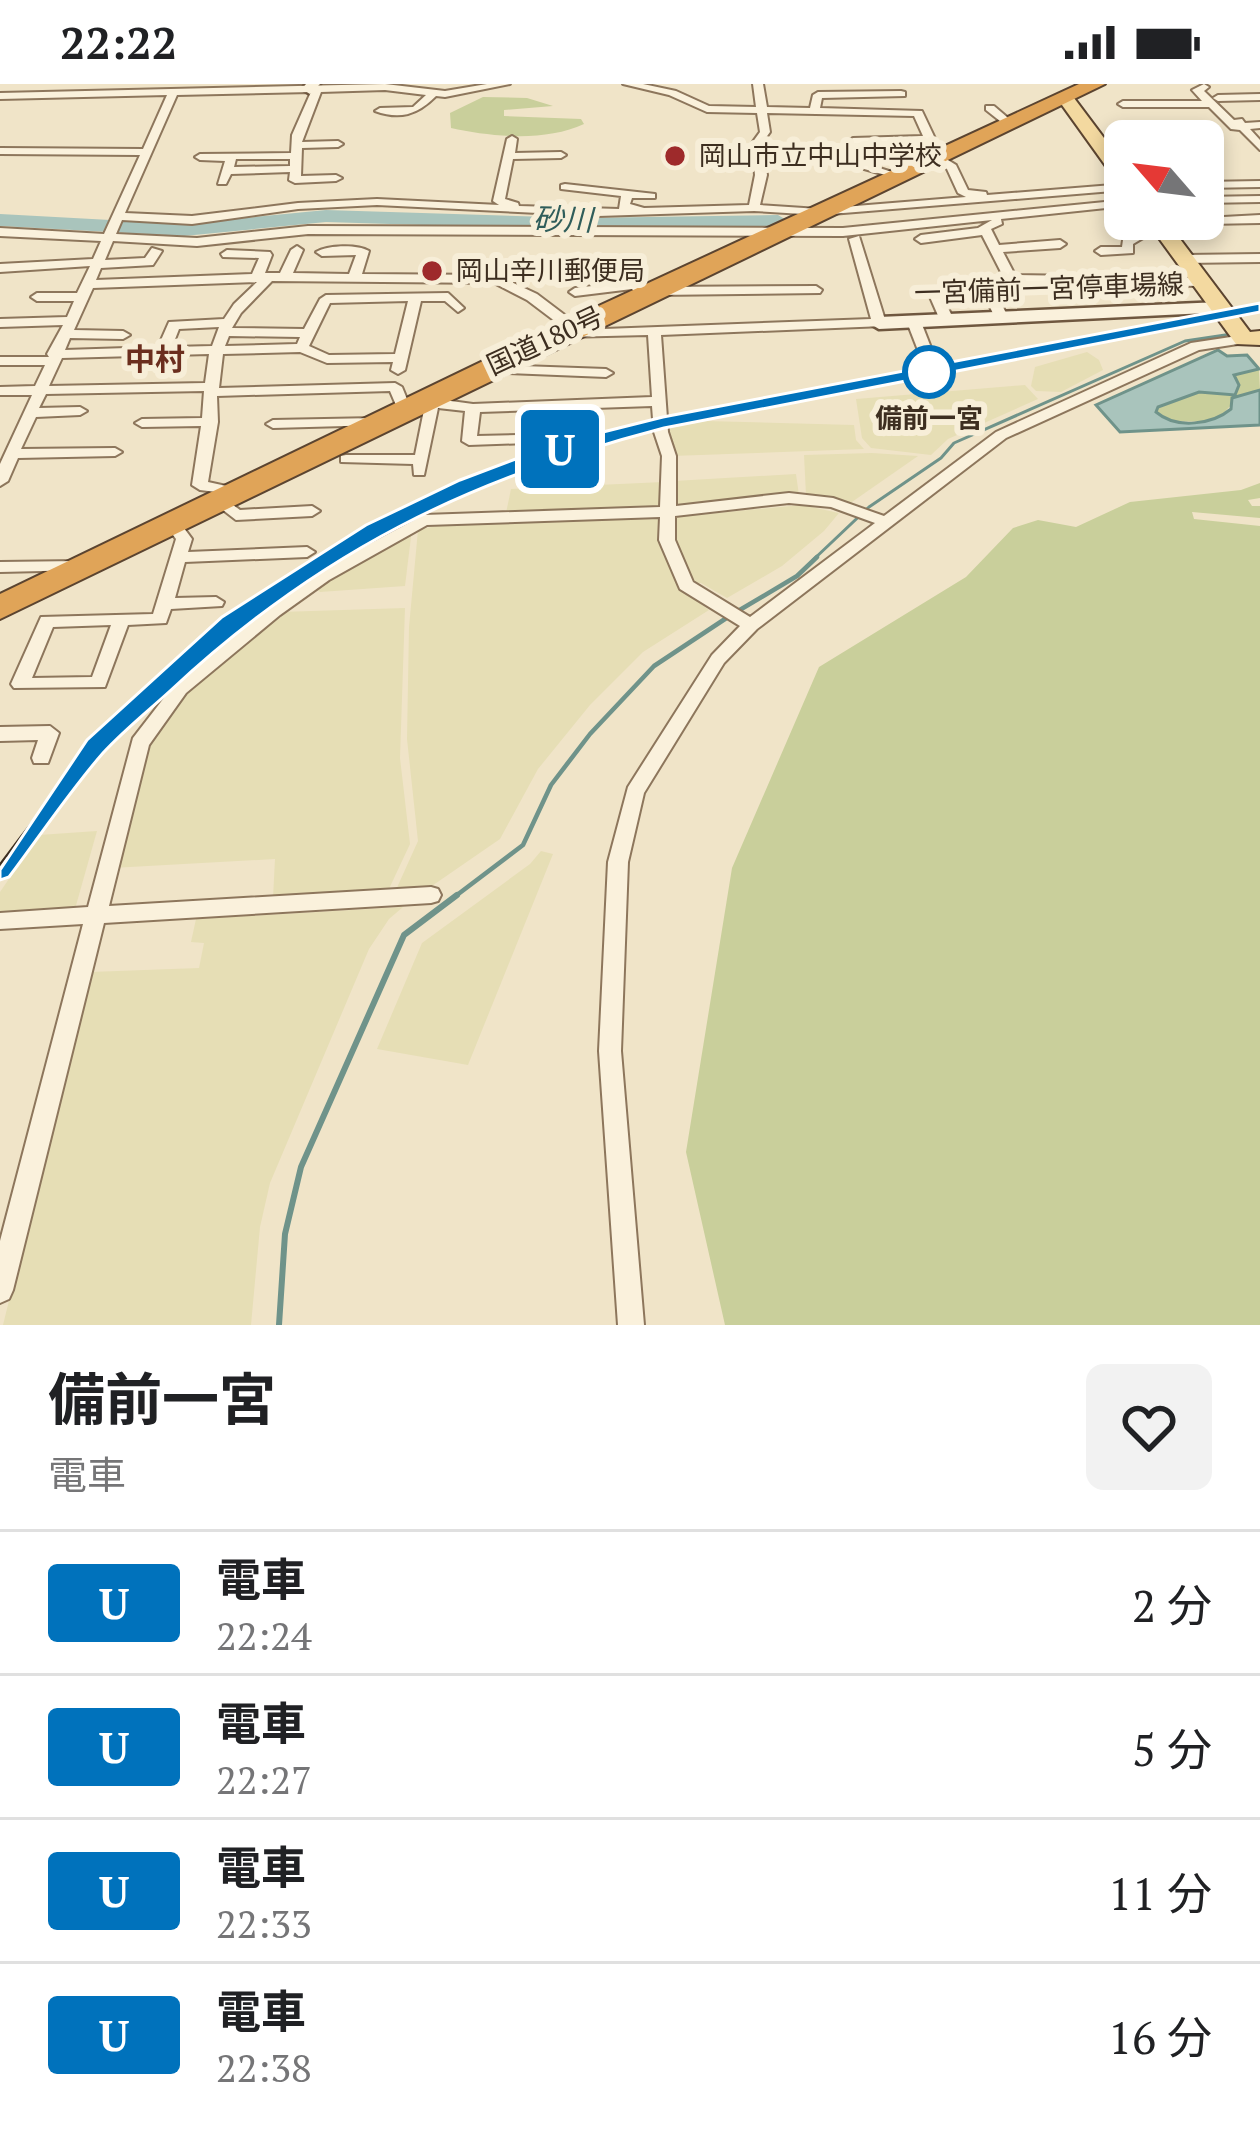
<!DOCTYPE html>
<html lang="ja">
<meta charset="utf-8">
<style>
body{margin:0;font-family:"PT Serif","Noto Sans JP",serif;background:#f2f2f2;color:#202124;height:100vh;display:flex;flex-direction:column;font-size:45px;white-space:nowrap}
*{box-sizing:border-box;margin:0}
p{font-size:39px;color:#757577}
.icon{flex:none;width:66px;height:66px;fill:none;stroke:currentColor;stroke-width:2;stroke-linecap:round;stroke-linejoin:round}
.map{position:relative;height:1241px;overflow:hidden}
.drawer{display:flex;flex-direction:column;background:#fff;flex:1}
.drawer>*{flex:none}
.badge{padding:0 24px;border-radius:9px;font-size:42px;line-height:78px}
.needle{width:78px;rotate:298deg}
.fabs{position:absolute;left:1104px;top:36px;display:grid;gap:24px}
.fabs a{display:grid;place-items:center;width:120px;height:120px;border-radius:18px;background:#fff;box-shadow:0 6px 18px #0003;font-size:60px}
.map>.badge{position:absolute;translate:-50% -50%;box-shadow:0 0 0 6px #fff}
.round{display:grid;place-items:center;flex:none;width:126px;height:126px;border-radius:18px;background:#f2f2f2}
.overview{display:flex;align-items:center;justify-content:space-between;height:204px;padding:0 48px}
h1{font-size:57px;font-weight:700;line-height:90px}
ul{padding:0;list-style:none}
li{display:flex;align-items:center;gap:36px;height:144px;padding:0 48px;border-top:3px solid #e0e0e0}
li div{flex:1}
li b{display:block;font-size:45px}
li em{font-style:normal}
li .badge{min-width:132px;font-weight:700;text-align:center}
.status{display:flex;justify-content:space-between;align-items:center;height:84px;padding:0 60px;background:#fff;direction:ltr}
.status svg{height:33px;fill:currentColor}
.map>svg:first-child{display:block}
.farmland{fill:#e6deb5}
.green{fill:#c9cf9b}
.water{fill:#a9c4bc;stroke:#6f938a;stroke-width:3}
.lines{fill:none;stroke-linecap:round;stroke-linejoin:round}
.stream-far2{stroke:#6f938a;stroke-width:3}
.stream-far1{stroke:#6f938a;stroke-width:4.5}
.stream{stroke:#6f938a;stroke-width:6}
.river{fill:#a9c4bc;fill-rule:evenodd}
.street-casing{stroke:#8d765c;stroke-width:4}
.secondary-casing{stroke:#6f573f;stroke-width:5}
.primary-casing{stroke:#5b4430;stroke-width:4}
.highway-casing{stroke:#5b4430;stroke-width:4}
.street{fill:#faf1dc;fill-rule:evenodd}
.secondary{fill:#faf1dc;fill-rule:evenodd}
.primary{fill:#f3d9a0;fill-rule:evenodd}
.highway{fill:#e0a458;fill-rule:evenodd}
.rail-far1-casing{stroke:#3d2e20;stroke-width:6}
.rail-casing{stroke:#3d2e20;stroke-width:9}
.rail-far1{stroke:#f7eed8;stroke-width:3;stroke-dasharray:9;stroke-linecap:butt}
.rail{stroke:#f7eed8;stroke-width:4.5;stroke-dasharray:14;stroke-linecap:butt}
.line{fill:#0072bc;stroke:#fff;stroke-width:3}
.poi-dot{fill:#9e2a2b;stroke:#f7eed8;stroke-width:4.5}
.stop-dot{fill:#fff;stroke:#0072bc;stroke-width:6}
.labels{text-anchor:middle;stroke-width:12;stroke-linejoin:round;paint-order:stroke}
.far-poi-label{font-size:27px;fill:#3d2e20;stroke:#f7eed8;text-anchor:start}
.far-street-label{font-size:27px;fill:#3d2e20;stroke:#f7eed8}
.far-stop-label{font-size:27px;font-weight:bold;fill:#3d2e20;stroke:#f7eed8}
.far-water-label{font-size:30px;font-style:italic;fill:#2f5d5a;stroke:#f7eed8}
.far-neighbourhood-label{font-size:30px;font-weight:bold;fill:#6b2e1e;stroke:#f7eed8}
</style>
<div class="status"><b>22:22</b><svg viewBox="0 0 49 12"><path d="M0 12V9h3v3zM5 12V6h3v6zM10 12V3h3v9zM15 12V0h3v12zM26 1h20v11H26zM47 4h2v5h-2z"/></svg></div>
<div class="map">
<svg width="1260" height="1241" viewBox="0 0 1260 1241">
<rect width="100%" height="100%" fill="#f0e4c8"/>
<g class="farmland">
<path d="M1087 268 1099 276 1103 286 1061 308 1036 307 1031 302 1035 283Z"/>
<path d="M1025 301 1038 315 948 355 931 371 871 364 862 354 856 315Z"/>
<path d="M706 337 854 341 856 356 864 365 672 372 665 345Z"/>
<path d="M872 369 918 372 849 420 806 411 804 371Z"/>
<path d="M796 390 799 411 672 422 674 397Z"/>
<path d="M663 398 661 424 506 429 511 405Z"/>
<path d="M802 421 839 429 824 447 782 482 727 514 701 499 690 500 675 459 674 433Z"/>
<path d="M661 434V459L677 502 709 526 643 568 590 621 538 685 500 755 426 806 395 808 418 757 407 655 409 543 418 446 445 440Z"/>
<path d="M412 445 405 502 320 508 314 503Z"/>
<path d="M405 524 400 674 410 760 388 807 273 814 275 775 112 784 147 656 170 622 280 528Z"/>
<path d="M97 747 75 825 0 829V808L39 751Z"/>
<path d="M541 767 553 770 468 981 377 965 422 859 530 780Z"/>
<path d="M403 823 389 835 369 865 270 1099 260 1143 251 1241H3L90 888 199 884 204 859 191 858 196 835Z"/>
</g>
<g class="green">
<path d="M483 13 527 14 553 22 504 26V32L581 35 584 40C546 58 492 53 451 44L450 29Z"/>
<path d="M1259 285 1260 306 1235 317 1215 338 1172 337 1156 328 1157 323 1200 308 1234 311 1239 302 1235 291Z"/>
<path d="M1260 399V414L1248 416 1252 422H1260V434L1192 428 1194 435 1260 442V1241H725L686 1068 732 784 819 583 966 493 1013 444 1038 436 1076 443 1130 418 1241 406Z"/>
</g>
<path class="water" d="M1218 266 1227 272 1247 271 1259 285 1234 291 1239 301 1235 311 1199 308 1158 323 1156 328C1177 346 1213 340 1231 325L1232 314 1260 306V341L1120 348 1096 321Z"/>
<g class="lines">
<path class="stream-far2" d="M813 476 869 423 941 374 954 359 1185 257 1232 250"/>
<g class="stream-far1">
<path d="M738 527 797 492 817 473"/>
<path d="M453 814 523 761 551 701 590 650 654 582 728 533"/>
</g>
<path class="stream" d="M279 1241 285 1150 301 1083 404 851 457 811"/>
<path class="river" d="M326 126 581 134 778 131 788 137 778 143 581 146 326 138 184 152 0 142V130L184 140Z"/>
<defs>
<g id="street">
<path d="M385 0 445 7 487 0H510L445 13 436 12C417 31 400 36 375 27L380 24 413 23 426 11 385 6 321 8 302 58 338 57 343 60 338 63 302 64 301 92 336 91 342 94 336 97 295 99 289 96 290 88 231 90 226 100H218L225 77 200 76 195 73 200 70 291 69 292 51 311 8 177 11 125 129 192 132 298 119 377 115 499 121 493 117 507 55 512 52 517 55 515 69 561 68 566 71 561 74 513 75 505 115 518 119 519 122 619 125 621 112 561 105V101L565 100 655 110V114H632L630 120 644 124 749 121 755 91 752 59 760 48 757 29 707 28 669 11 623 0H643L676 7 709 22 756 23 753 0H763L767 23 810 24 813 11 818 8 901 7 905 8V12L822 14 820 24 922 27 940 65 946 70 943 73 956 81 968 106 986 108 987 111 1125 100V106L819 131 754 127 598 132 377 121 298 125 192 140 122 136 116 150 197 154 308 142 843 144 1125 116V122L1001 135 1002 140 991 145 999 161 1060 156 1066 160 1060 164 1003 168 1015 191 1201 194 1207 198 1201 202 1008 199 994 205 1009 235 997 238 981 204 1003 192 982 151 921 159 915 155 921 151 978 144 992 136 843 152 308 150 197 162 113 157 105 176 145 174 152 164 162 167 153 181 101 184 96 196 252 190 259 174 223 173 221 170 227 166 270 168 272 171 265 189H280L291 166 297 162 303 166 293 189 349 190 356 171 322 172 316 168C328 161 357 160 369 167L362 190 496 191 537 210 578 241V246L871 235 849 155 859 152 886 239 884 242 661 251 668 348 676 372V422L789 409 833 414 884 432 996 348 1191 259 1244 251 1251 255 1244 259 1199 266 1006 354 757 545 724 579 644 709 628 778 621 967 644 1241H618L599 967 608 778 628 703 712 571 740 542 680 505 659 456 660 433 427 441 329 496 280 531 186 609 149 661 109 822 431 803 438 805 441 811 438 817 431 819 104 839 13 1206 9 1215 0 1219V1157L83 840 0 845V829L88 823 133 654 174 601 268 523 317 488 424 431 660 423 662 372 654 348 652 322 480 328 477 352 558 350 565 354 558 358 469 361 462 357 465 327 438 324 424 391H414L413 380 341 378V372L346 371H415L425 321 418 315 425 311 436 315 473 320 652 313 648 251 565 253 563 250 568 247 527 216 494 199 272 197 241 229 232 244 304 245 320 215 326 211 448 209 464 224 458 228 445 217H421L405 286 398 290 391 286 393 278 327 279 300 268 223 270 219 304 395 299 402 303 411 325 409 328H399L390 307 217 312 218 338 208 398 240 405V411L200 406 192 401 201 342 142 343 135 339 142 335 202 334 204 307 46 310 39 324 80 323 87 327 80 331 36 333 21 365 115 364 122 368 115 372 18 374 8 397 0 402V380L32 311H0V303L35 302 45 281H0V273H49L47 270 63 241 0 243V235L67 233 74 217H37L31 213 37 209H77L90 182 0 188V180L93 175 101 157 0 152V144L104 150 140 71 0 70V64L143 65 167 11 0 15V9ZM767 29 914 32 923 52 853 54 848 57 853 60 926 58 933 70 932 75 947 85 958 109 966 113 819 125 760 121 767 91 762 59 770 48ZM236 75H290V82L234 83ZM257 198 234 220 224 235 169 238 158 263 65 266 70 254 123 255 130 251 123 247 74 246 93 204ZM408 217 395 270 329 271 309 262 330 219ZM219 243 212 262 172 263 179 245ZM229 252 300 253 297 260 225 262ZM209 270 205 299 49 302 62 274ZM789 419 831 423 875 439 750 533 693 498 675 456V432Z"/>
<path d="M1204 0 1209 3 1204 7 1234 36 1242 35 1245 39 1260 38V44L1250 45 1260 56V66L1240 46 1231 45 1209 23H1123L1118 20 1123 17H1202L1192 6Z"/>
<path d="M1260 10V16L1218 17 1213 14 1218 11Z"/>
<path d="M986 22H994L1014 39 1005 41 986 26Z"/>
<path d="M804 70 837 71 902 91 896 94 836 77 800 75 799 73Z"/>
<path d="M1260 97V103L1203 104V98Z"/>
<path d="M1260 112V118L1203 119V113Z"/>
<path d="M1260 131V139L1156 141 1150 137Z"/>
<path d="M1166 146 1170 147V153L1143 154 1133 160V169L1101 171 1095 167 1101 163H1122L1123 156 1140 147Z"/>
<path d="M1260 170V178L1184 179 1178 175 1184 171Z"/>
<path d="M635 197 648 208V214H640L632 205 575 212 569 208 575 204Z"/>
<path d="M816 202 822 206 820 209 656 211 650 207 656 203Z"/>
<path d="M929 203 939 206 954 236 952 239 940 236 927 206Z"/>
<path d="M914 234 921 238 935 274 933 277 928 278 921 274 907 238Z"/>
<path d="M492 281 606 285 613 289 606 293 487 288V282Z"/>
<path d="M376 334 381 335V341L273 344 266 340 273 336Z"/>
<path d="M219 411 240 426 312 422 320 427 312 432 236 436 214 419 211 416Z"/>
<path d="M172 434 178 436 192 455 188 468 307 463 315 468 307 473 185 478 175 514 216 513 224 518 222 522 171 525 166 539 128 541 105 603 14 604 11 600 41 533 153 530 176 455 164 439ZM111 541 92 593 32 594 53 543Z"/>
<path d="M79 477 85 478 87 482 85 486 0 488V478Z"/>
<path d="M50 642 59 649 48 679H34L32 674 38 656 0 657V643Z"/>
</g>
<g id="secondary">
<path d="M306 0H320L310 10 302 5Z"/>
<path d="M1220 218 1227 220V228L879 245 869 239 879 233Z"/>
</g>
<g id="primary">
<path d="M1065 9 1071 10 1125 82V101L1118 99 1057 14Z"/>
<path d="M1145 135H1165L1250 248 1260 247V261L1236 260Z"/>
</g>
<path id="highway" d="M1079 0H1105L0 535V510L564 238Z"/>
</defs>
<use href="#street" class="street-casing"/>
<use href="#secondary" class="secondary-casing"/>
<use href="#primary" class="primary-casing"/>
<use href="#highway" class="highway-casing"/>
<use href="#street" class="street"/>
<use href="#secondary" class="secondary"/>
<use href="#primary" class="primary"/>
<use href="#highway" class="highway"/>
<defs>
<path id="rail-far1" d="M319 476C505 364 672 336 882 297 1008 273 1134 249 1260 224"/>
<path id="rail" d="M0 786C91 662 194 557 323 473"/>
</defs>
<use href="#rail-far1" class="rail-far1-casing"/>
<use href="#rail" class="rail-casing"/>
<use href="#rail-far1" class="rail-far1"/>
<use href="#rail" class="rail"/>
</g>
<path class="line" d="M1260 219V228L664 344C468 395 319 468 170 607 148 627 123 647 103 669 69 708 40 752 9 793L0 796V786L87 656 222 533 366 441 460 396 555 360 663 333Z"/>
<g class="poi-dot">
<circle cx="675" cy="72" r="12"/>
<circle cx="432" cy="187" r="12"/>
</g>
<circle class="stop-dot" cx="929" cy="288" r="24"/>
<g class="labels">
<g class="far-poi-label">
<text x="699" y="81">岡山市立中山中学校</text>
<text x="456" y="196">岡山辛川郵便局</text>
</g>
<g class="far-street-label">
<text transform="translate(1049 205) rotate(-2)" y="9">一宮備前一宮停車場線</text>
<text transform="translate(545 257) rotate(-25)" y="9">国道180号</text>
</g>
<g class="far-stop-label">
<text x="929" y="344">備前一宮</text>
</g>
<g class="far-water-label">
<text transform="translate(563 136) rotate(1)" y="10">砂川</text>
</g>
<g class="far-neighbourhood-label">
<text x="155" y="286">中村</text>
</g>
</g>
</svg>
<div class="fabs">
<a><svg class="needle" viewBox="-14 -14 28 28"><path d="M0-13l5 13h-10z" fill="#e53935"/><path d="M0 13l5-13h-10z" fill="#757577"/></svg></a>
</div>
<b class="badge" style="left:560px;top:365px;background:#0072bc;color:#fff">U</b>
</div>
<section class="drawer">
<div class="overview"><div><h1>備前一宮</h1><p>電車</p></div><a class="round"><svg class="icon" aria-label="heart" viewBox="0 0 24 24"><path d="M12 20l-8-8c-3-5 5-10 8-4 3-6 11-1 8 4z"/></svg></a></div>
<ul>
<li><span class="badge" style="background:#0072bc;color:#fff">U</span><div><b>電車</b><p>22:24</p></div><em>2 分</em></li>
<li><span class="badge" style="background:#0072bc;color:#fff">U</span><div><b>電車</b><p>22:27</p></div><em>5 分</em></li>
<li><span class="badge" style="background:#0072bc;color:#fff">U</span><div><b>電車</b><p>22:33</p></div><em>11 分</em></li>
<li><span class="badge" style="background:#0072bc;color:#fff">U</span><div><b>電車</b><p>22:38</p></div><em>16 分</em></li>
</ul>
</section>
